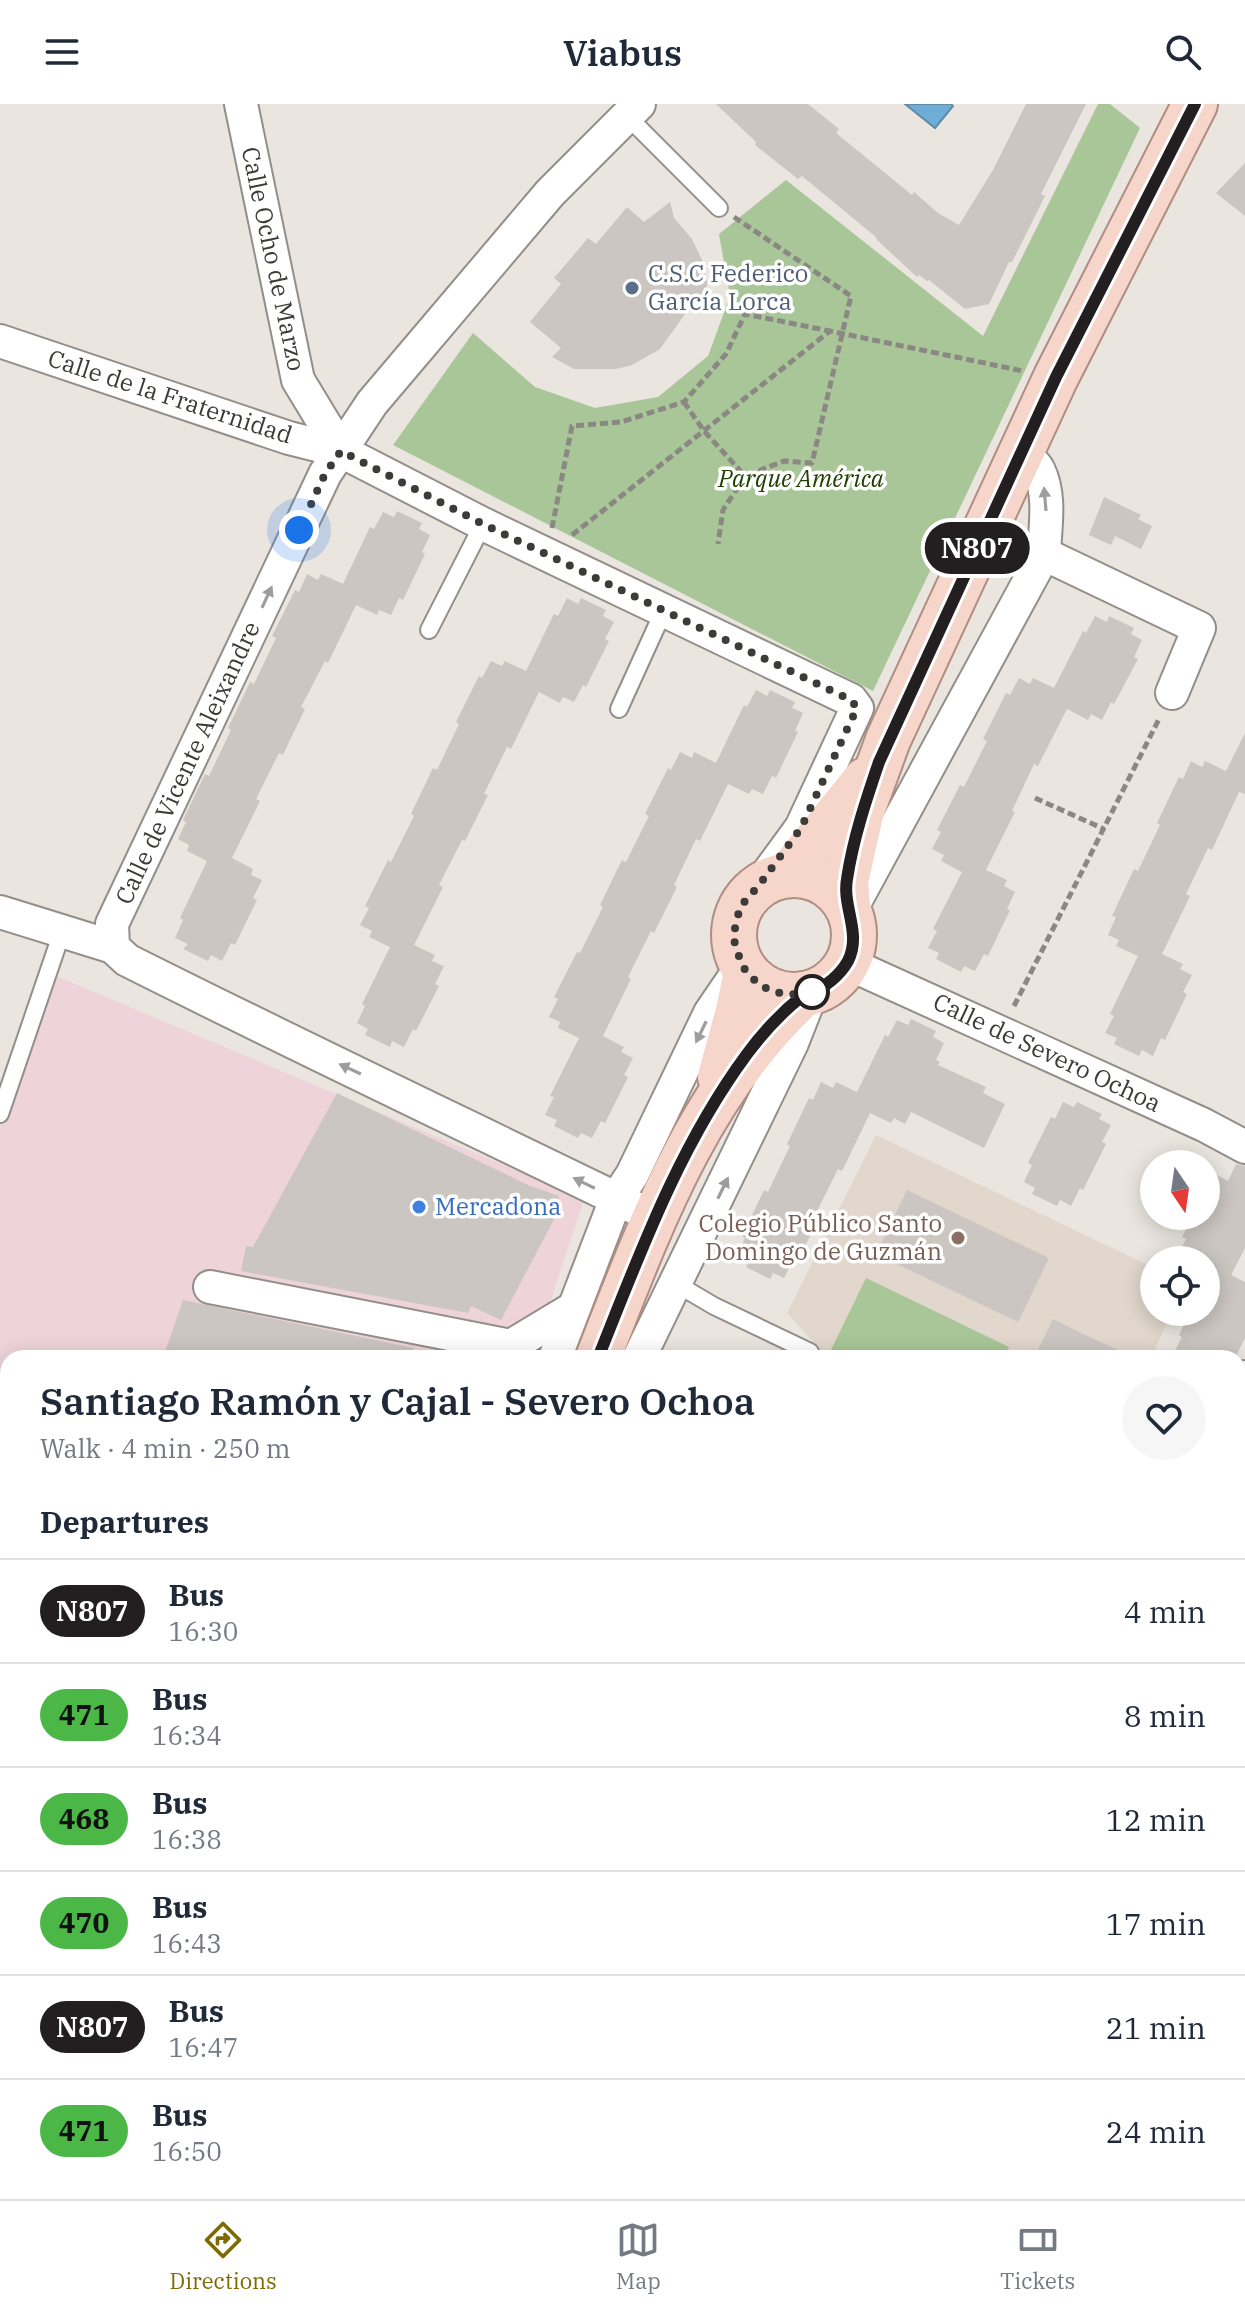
<!DOCTYPE html>
<meta charset="utf-8">
<style>
body{margin:0;font-family:"IBM Plex Serif",serif;background:#f6f6f7;color:#1f2937;height:100vh;display:flex;flex-direction:column;font-size:30px;white-space:nowrap}
*{box-sizing:border-box;margin:0}
p{font-size:26px;color:#747a83}
.icon{flex:none;width:44px;height:44px;fill:none;stroke:currentColor;stroke-width:2;stroke-linecap:round;stroke-linejoin:round}
.map{position:relative;flex:1;overflow:hidden}
.panel{position:absolute;left:0px;top:1246px;width:1246px;height:850px;display:flex;flex-direction:column;background:#fff;border-radius:24px 24px 0 0;box-shadow:0 4px 20px #0003}
.panel>*{flex:none}
.badge{padding:0 16px;border-radius:26px;font-size:28px;line-height:52px}
.needle{width:52px;rotate:167deg}
.controls{position:absolute;left:1140px;top:1046px;display:grid;gap:16px}
.controls a{display:grid;place-items:center;width:80px;height:80px;border-radius:50%;background:#fff;box-shadow:0 4px 20px #0003;font-size:40px}
.you{position:absolute;width:40px;height:40px;margin:-20px;border:6px solid #fff;border-radius:50%;background:#1a73e8;box-shadow:0 0 0 12px #1a73e833}
.map>.badge{position:absolute;translate:-50% -50%;box-shadow:0 0 0 4px #fff}
h2{padding:0 40px;font-size:30px;line-height:72px}
.round{display:grid;place-items:center;flex:none;width:84px;height:84px;border-radius:42px;background:#f6f6f7}
.headline{display:flex;align-items:center;justify-content:space-between;height:136px;padding:0 40px}
h1{font-size:38px;font-weight:600;line-height:60px}
ul{padding:0;list-style:none}
li{display:flex;align-items:center;gap:24px;height:104px;padding:0 40px;border-top:2px solid #e0e1e3}
li div{flex:1}
li b{display:block;font-size:30px}
li em{font-style:normal}
li .badge{min-width:88px;font-weight:700;text-align:center}
header{display:flex;justify-content:space-between;align-items:center;height:104px;padding:0 40px;background:#fff;font-size:36px;font-weight:600}
.tab-bar{display:flex;justify-content:space-around;align-items:center;height:112px;border-top:2px solid #e0e1e3;background:#fff;font-size:22px;color:#747a83}
.tab-bar a{display:grid;justify-items:center;gap:4px}
.tab-bar .current{color:#7f6a02}
.map>svg:first-child{display:block}
.commercial{fill:#eed4da}
.built{fill:#e1d7cc}
.green{fill:#a8c697}
.water{fill:#6eadd6;stroke:#5f8ba7;stroke-width:2}
.building{fill:#cbc6c1}
.lines{fill:none;stroke-linecap:round;stroke-linejoin:round}
.service-casing{stroke:#938e89;stroke-width:20}
.minor-casing{stroke:#938e89;stroke-width:36}
.primary-casing{stroke:#b18d81;stroke-width:48}
.path{stroke:#8b8884;stroke-width:5;stroke-dasharray:8 4;stroke-linecap:butt}
.service{stroke:#fff;stroke-width:16}
.minor{stroke:#fff;stroke-width:32}
.primary{stroke:#f6d5cb;stroke-width:44}
.oneway{fill:#9e9d9c}
.line-casing{stroke:#fff;stroke-width:18}
.line{stroke:#231f20;stroke-width:12}
.walk{stroke:#3c3b38;stroke-width:8;stroke-dasharray:0 14.4}
.service-dot{fill:#5c6f8a;stroke:#fff;stroke-width:3}
.stop-dot{fill:#fff;stroke:#231f20;stroke-width:4}
.shop-dot{fill:#3f7fe0;stroke:#fff;stroke-width:3}
.education-dot{fill:#8d6e63;stroke:#fff;stroke-width:3}
.labels{text-anchor:middle;stroke-width:7;stroke-linejoin:round;paint-order:stroke}
.street-label{font-size:24px;fill:#3c3b38;stroke:#fff}
.service-label{font-size:24px;fill:#4e5e75;stroke:#fff;text-anchor:start}
.park-label{font-size:24px;font-style:italic;fill:#204002;stroke:#fff}
.shop-label{font-size:24px;fill:#366cbe;stroke:#fff;text-anchor:start}
.education-label{font-size:24px;fill:#785e54;stroke:#fff;text-anchor:end}
</style>
<header><svg class="icon" aria-label="menu" viewBox="0 0 24 24"><path d="M4 6h16M4 12h16M4 18h16"/></svg>Viabus<svg class="icon" aria-label="search" viewBox="0 0 24 24"><circle cx="10" cy="10" r="6"/><path d="M15 15l6 6"/></svg></header>
<div class="map">
<svg width="1245" height="2095" viewBox="0 0 1245 2095">
<rect width="100%" height="100%" fill="#eae5df"/>
<path class="commercial" d="M47 868 584 1095 532 1254H8V1380L0 1381V1015Z"/>
<g class="built">
<path d="M876 1031 1154 1164V1208H1172L1151 1254H815L818 1243 787 1209Z"/>
<path d="M8 1380V2088H128L125 2095H0V1381Z"/>
</g>
<g class="green">
<path d="M1098 0H1110L1140 24 873 587 393 341 473 229 535 283 595 304 658 293 708 252 730 192 719 130 786 76 983 232Z"/>
<path d="M866 1174 1009 1243 1004 1254H841L830 1248Z"/>
</g>
<path class="water" d="M905 0H951L953 2 935 24Z"/>
<g class="building">
<path d="M716 0H808L839 25 836 29 912 91 914 88 938 109 959 121 993 66 1026 0H1086L1041 90 1045 92 1012 158H1009L989 200 965 205 929 176 927 177 919 171 917 173 876 135 877 134 802 72 798 75 779 60 755 41 756 38Z"/>
<path d="M1245 59V112L1216 89Z"/>
<path d="M670 98 674 114 692 135 702 156 707 178 706 207 690 203 660 245 632 261 616 265H574L552 253 561 244 530 218 561 180 554 174 588 134 596 140 627 103 644 118Z"/>
<path d="M1104 393 1141 411 1138 415 1152 422 1141 445 1115 432 1111 441 1089 431Z"/>
<path d="M397 407 422 419 419 425 430 431 422 448 425 450 403 496 399 494 391 511 379 506 377 511 356 501 328 559 325 557 301 603 305 605 290 636 283 651 279 649 256 695 260 697 232 754 253 765 251 771 262 776 253 794 257 796 235 841 231 839 222 857 211 851 208 857 183 845 188 840 175 834 183 816 180 814 207 757 187 747 189 741 178 735 186 718 183 716 205 670 209 672 231 626 228 624 250 578 254 580 276 534 272 532 295 486 299 488 307 470 318 476 321 470 343 480 370 423 374 425 383 408 394 413Z"/>
<path d="M567 494 578 500 581 494 606 506 603 512 614 518 605 535 609 537 586 583 583 581 574 598 563 593 560 599 539 588 511 645 507 643 484 690 488 691 465 737 462 736 439 781 443 783 414 841 435 851 432 857 444 862 435 880 439 882 416 927 413 925 404 943 392 937 390 943 365 931 368 925 357 919 365 902 362 900 390 843 369 833 372 827 360 821 369 804 365 802 388 756 391 758 414 712 411 710 433 664 437 666 459 620 456 618 479 572 482 574 491 557 502 562 505 557 526 567 554 510 558 512Z"/>
<path d="M1095 512 1107 518 1109 512 1134 524 1131 530 1142 536 1134 553 1138 555 1114 600 1111 598 1102 616 1091 610 1088 616 1067 605 1038 662 1034 660 1012 707 1015 708 986 766 1007 776 1004 782 1015 788 1007 805 1010 806 988 852 984 850 975 867 964 862 961 868 936 855 939 849 928 844 937 827 933 825 962 768 941 757 944 751 932 745 941 728 937 726 960 681 964 683 987 637 983 635 1006 589 1010 591 1019 574 1030 580 1033 574 1054 584 1083 527 1086 529Z"/>
<path d="M756 586 767 592 770 586 795 598 792 604 803 609 795 627 798 628 776 674 772 672 763 690 752 685 749 690 728 680 700 737 696 735 674 781 677 783 654 829 651 827 628 873 631 875 603 932 624 943 621 948 633 954 624 971 628 973 605 1019 601 1017 592 1034 581 1029 578 1034 554 1022 557 1016 545 1011 554 993 550 992 579 934 558 924 560 918 549 913 558 895 554 893 577 848 580 849 603 803 600 801 622 756 626 758 649 712 645 710 668 664 671 666 680 648 692 654 694 648 716 659 744 601 747 603Z"/>
<path d="M1245 629V690L1239 688 1212 746 1208 744 1186 790 1190 792 1162 850 1183 860 1180 865 1192 871 1183 888 1187 890 1165 936 1161 934 1153 952 1142 946 1139 952 1114 940 1117 934 1105 929 1114 912 1110 910 1138 852 1116 842 1119 836 1108 831 1116 813 1112 812 1134 765 1138 767 1160 721 1157 719 1179 673 1183 675 1191 657 1202 663 1205 657 1226 667Z"/>
<path d="M911 915 936 927 933 933 944 939 936 956 940 958 938 961 986 983 983 989 1005 1000 984 1044 911 1008 905 1020 894 1014 891 1019 870 1009 842 1067 838 1065 815 1111 819 1113 797 1159 793 1157 784 1174 773 1169 770 1175 746 1163 749 1157 737 1151 745 1134 742 1132 764 1086 768 1088 790 1042 787 1040 809 994 813 996 821 978 833 984 836 978 857 988 885 931 888 933 897 916 908 921Z"/>
<path d="M337 989 528 1081 559 1092 555 1101 560 1104 501 1216 471 1202 468 1209 241 1167 246 1142 253 1143Z"/>
<path d="M1063 998 1074 1003 1077 998 1102 1010 1099 1015 1111 1021 1102 1038 1106 1040 1083 1086 1080 1084 1071 1102 1060 1096 1057 1102 1032 1090 1035 1084 1024 1078 1032 1061 1028 1059 1051 1013 1055 1015Z"/>
<path d="M1236 1060 1245 1062V1144L1231 1171 1245 1178V1234L1235 1254H1171L1182 1233 1179 1231 1190 1208H1206V1156H1175L1186 1135 1182 1133 1193 1112H1206V1094L1217 1071 1228 1077Z"/>
<path d="M907 1086 1049 1154 1018 1218 876 1150Z"/>
<path d="M183 1196 414 1244 413 1254H163Z"/>
<path d="M1053 1215 1077 1227 1135 1254H1034Z"/>
</g>
<g class="lines">
<defs>
<g id="service">
<path d="M627 12 719 104"/>
<path d="M429 526 483 420"/>
<path d="M619 605 664 506"/>
<path d="M0 1010 62 828"/>
<path d="M675 1179 714 1202 810 1248"/>
<path d="M0 1721 8 1723"/>
</g>
<g id="minor">
<path d="M241 0 298 276 341 347"/>
<path d="M639 0 550 89 372 299 325 370 112 820 113 843 127 856C302 944 478 1027 654 1113"/>
<path d="M0 237 289 334 341 347 483 420 851 596 857 604 801 724 760 780"/>
<path d="M1044 450 1199 524 1172 589"/>
<path d="M851 805 1044 450C1045 423 1051 392 1039 367 1036 360 1027 354 1021 349"/>
<path d="M0 808 113 843"/>
<path d="M847 859 1204 1021 1245 1043"/>
<path d="M210 1183 511 1242"/>
<path d="M511 1242 574 1204"/>
<path d="M555 1254 616 1095 632 1071 710 909 740 865"/>
<path d="M639 1254 792 939 812 888"/>
<path d="M1238 1288 1245 1273"/>
<path d="M169 2095 172 2088"/>
<path d="M235 2095 238 2088"/>
</g>
<g id="primary">
<path d="M789 770 865 676"/>
<circle cx="794" cy="831" r="60"/>
<path d="M848 803 846 778 861 710 888 636 1056 273 1195 0"/>
<path d="M720 973 738 907 746 868"/>
<path d="M598 1254C649 1124 698 987 804 890"/>
<path d="M202 2095 206 2088"/>
</g>
</defs>
<use href="#service" class="service-casing"/>
<use href="#minor" class="minor-casing"/>
<use href="#primary" class="primary-casing"/>
<g class="path">
<path d="M734 113 851 192 812 359 784 357 745 372"/>
<path d="M684 298 704 327 745 372 723 406 718 440"/>
<path d="M552 424 572 322 621 318 684 298 726 250 745 210 830 227"/>
<path d="M572 431 830 227 1023 267"/>
<path d="M1035 694 1104 725"/>
<path d="M1014 902 1159 615"/>
</g>
<use href="#service" class="service"/>
<use href="#minor" class="minor"/>
<use href="#primary" class="primary"/>
</g>
<defs><path id="oneway-solid" d="M-6-.8H1V-3.2L6.5 0L1 3.2V.8H-6Z" transform="scale(2)"/></defs>
<g class="oneway">
<use href="#oneway-solid" transform="translate(1045 395) rotate(-95)"/>
<use href="#oneway-solid" transform="translate(267 493) rotate(-65)"/>
<use href="#oneway-solid" transform="translate(701 928) rotate(116)"/>
<use href="#oneway-solid" transform="translate(350 965) rotate(-155)"/>
<use href="#oneway-solid" transform="translate(584 1079) rotate(-154)"/>
<use href="#oneway-solid" transform="translate(723 1084) rotate(-64)"/>
</g>
<g class="lines">
<defs>
<path id="line" d="M598 1254C640 1149 679 1042 747 950 762 930 781 909 801 893 808 887 803 891 811 888 826 883 840 871 848 857 862 829 842 803 847 775 853 735 866 696 879 658L1056 273 1195 0"/>
</defs>
<use href="#line" class="line-casing"/>
<use href="#line" class="line"/>
<path class="walk" d="M299 426 325 370 341 347 483 420 851 596 857 604 801 724 760 780 740 803 733 833 742 862 758 880 772 887 788 891 812 888"/>
</g>
<circle class="service-dot" cx="632" cy="184" r="8"/>
<circle class="stop-dot" cx="812" cy="888" r="16"/>
<circle class="shop-dot" cx="419" cy="1103" r="8"/>
<circle class="education-dot" cx="958" cy="1134" r="8"/>
<g class="labels">
<g class="street-label">
<text transform="translate(273 155) rotate(78)" y="8">Calle Ocho de Marzo</text>
<text transform="translate(170 293) rotate(18)" y="8">Calle de la Fraternidad</text>
<text transform="translate(188 659) rotate(-65)" y="8">Calle de Vicente Aleixandre</text>
<text transform="translate(1047 949) rotate(25)" y="8">Calle de Severo Ochoa</text>
</g>
<g class="service-label">
<text x="648" y="178">C.S.C Federico<tspan x="648" dy="28">García Lorca</tspan></text>
</g>
<g class="park-label">
<text x="801" y="383">Parque América</text>
</g>
<g class="shop-label">
<text x="435" y="1111">Mercadona</text>
</g>
<g class="education-label">
<text x="942" y="1128">Colegio Público Santo<tspan x="942" dy="28">Domingo de Guzmán</tspan></text>
</g>
</g>
</svg>
<div class="controls">
<a><svg class="needle" viewBox="-14 -14 28 28"><path d="M0-13l5 13h-10z" fill="#e53935"/><path d="M0 13l5-13h-10z" fill="#747a83"/></svg></a>
<a><svg class="icon" aria-label="locate" viewBox="0 0 24 24"><circle cx="12" cy="12" r="6"/><path d="M12 2v4M12 18v4M2 12h4M18 12h4"/></svg></a>
</div>
<div class="you" style="left:299px;top:426px"></div>
<b class="badge" style="left:977px;top:444px;background:#231f20;color:#fff">N807</b>
<section class="panel">
<div class="headline"><div><h1>Santiago Ramón y Cajal - Severo Ochoa</h1><p>Walk · 4 min · 250 m</p></div><a class="round"><svg class="icon" aria-label="heart" viewBox="0 0 24 24"><path d="M12 20l-8-8c-3-5 5-10 8-4 3-6 11-1 8 4z"/></svg></a></div>
<h2>Departures</h2>
<ul>
<li><span class="badge" style="background:#231f20;color:#fff">N807</span><div><b>Bus</b><p>16:30</p></div><em>4 min</em></li>
<li><span class="badge" style="background:#4ab747;color:#111">471</span><div><b>Bus</b><p>16:34</p></div><em>8 min</em></li>
<li><span class="badge" style="background:#4ab747;color:#111">468</span><div><b>Bus</b><p>16:38</p></div><em>12 min</em></li>
<li><span class="badge" style="background:#4ab747;color:#111">470</span><div><b>Bus</b><p>16:43</p></div><em>17 min</em></li>
<li><span class="badge" style="background:#231f20;color:#fff">N807</span><div><b>Bus</b><p>16:47</p></div><em>21 min</em></li>
<li><span class="badge" style="background:#4ab747;color:#111">471</span><div><b>Bus</b><p>16:50</p></div><em>24 min</em></li>
</ul>
</section>
</div>
<nav class="tab-bar">
<a class="current"><svg class="icon" aria-label="directions" viewBox="0 0 24 24"><path d="M12 3l9 9-9 9-9-9zM9 14v-3h6M13 9l2 2-2 2"/></svg>Directions</a>
<a><svg class="icon" aria-label="map" viewBox="0 0 24 24"><path d="M3 6l6-2 6 2 6-2v14l-6 2-6-2-6 2zM9 4v14M15 6v14"/></svg>Map</a>
<a><svg class="icon" aria-label="tickets" viewBox="0 0 24 24"><path d="M3 7h18v10H3zM15 7v10"/></svg>Tickets</a>
</nav>
